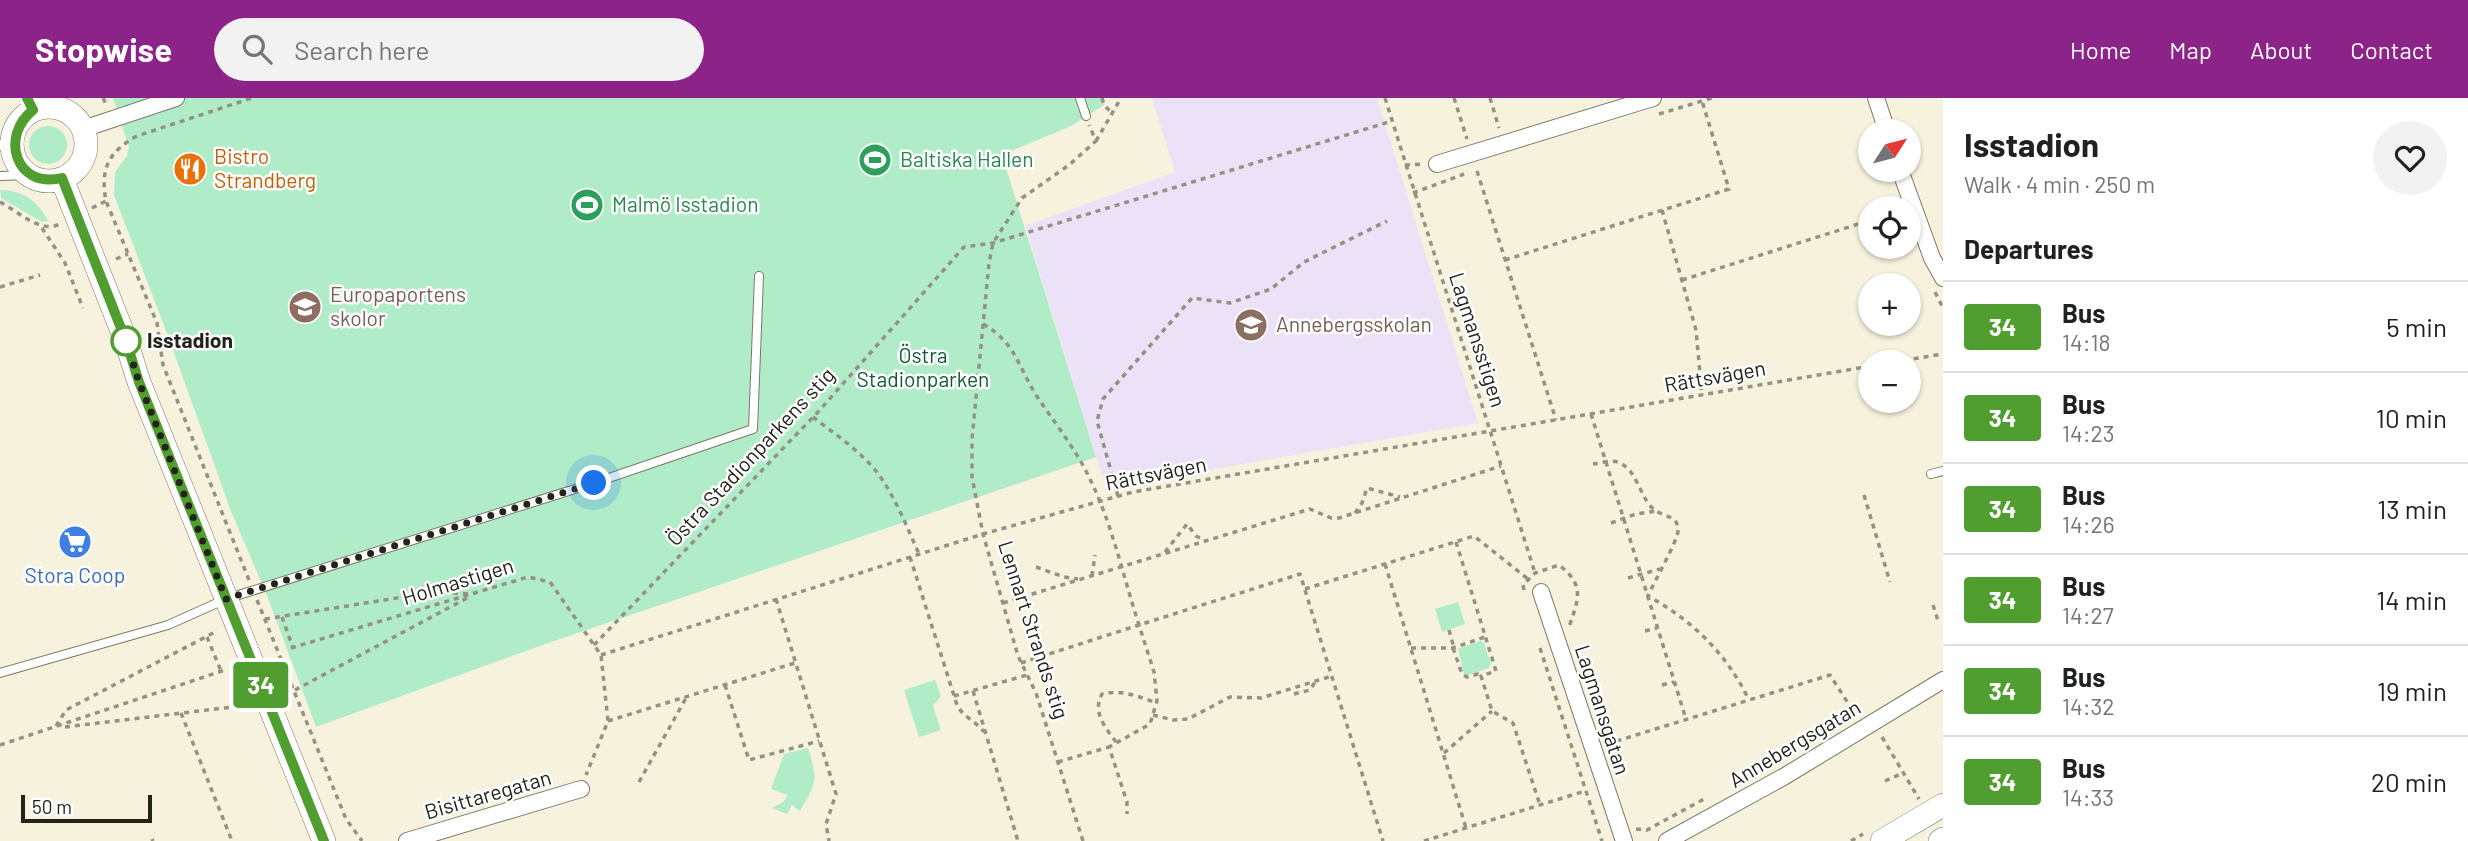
<!DOCTYPE html>
<meta charset="utf-8">
<style>
body{margin:0;font-family:Barlow,sans-serif;background:#f2f2f2;color:#202124;height:100vh;display:flex;flex-direction:column;font-size:26px;white-space:nowrap}
*{box-sizing:border-box;margin:0}
p{font-size:23px;color:#757577}
.icon{flex:none;width:38px;height:38px;fill:none;stroke:currentColor;stroke-width:2;stroke-linecap:round;stroke-linejoin:round}
.map{position:relative;flex:1;overflow:hidden}
.sheet{display:flex;flex-direction:column;background:#fff;width:525px}
.sheet>*{flex:none}
.badge{padding:0 14px;border-radius:5px;font-size:24px;line-height:46px}
.needle{width:46px;rotate:54deg}
.fabs{position:absolute;left:1858px;top:21px;display:grid;gap:14px}
.fabs a{display:grid;place-items:center;width:63px;height:63px;border-radius:50%;background:#fff;box-shadow:0 2px 5px #0004;font-size:35px}
.scale{position:absolute;left:21px;bottom:18px;width:131px;box-sizing:border-box;padding-left:7px;border:4px solid #24231b;border-top:0;font-size:19px;line-height:24px;white-space:nowrap;color:#24231b;-webkit-text-stroke:5px #fefefe;paint-order:stroke}
.you{position:absolute;width:35px;height:35px;margin:-18px;border:5px solid #fff;border-radius:50%;background:#1a73e8;box-shadow:0 0 0 10px #1a73e833}
.map>.badge{position:absolute;translate:-50% -50%;box-shadow:0 0 0 4px #fff}
h2{padding:0 21px;font-size:26px;line-height:63px}
.round{display:grid;place-items:center;flex:none;width:74px;height:74px;border-radius:37px;background:#f2f2f2}
.summary{display:flex;align-items:center;justify-content:space-between;height:119px;padding:0 21px}
h1{font-size:33px;font-weight:700;line-height:52px}
ul{padding:0;list-style:none}
li{display:flex;align-items:center;gap:21px;height:91px;padding:0 21px;border-top:2px solid #e0e0e0}
li div{flex:1}
li b{display:block;font-size:26px}
li em{font-style:normal}
li .badge{min-width:77px;font-weight:700;text-align:center}
header{display:flex;align-items:center;gap:42px;box-sizing:border-box;height:98px;padding:0 35px;background:#8b2389;color:#fff}
header strong{font-size:33px}
nav{display:flex;gap:38px;margin-inline-start:auto;font-size:24px}
.search{width:490px;height:63px;background:#f2f2f2;display:flex;align-items:center;gap:18px;box-sizing:border-box;padding:0 24px;border-radius:38px;color:#757577;font-size:26px}
main{display:flex;flex:1;min-height:0}
.map>svg:first-child{display:block}
.education{fill:#ece2f8}
.green{fill:#b0ecc8}
.lines{fill:none;stroke-linecap:round;stroke-linejoin:round}
.lane-casing{stroke:#7c7865;stroke-width:10}
.street-casing{stroke:#7c7865;stroke-width:18}
.secondary-casing{stroke:#7c7865;stroke-width:24}
.path{stroke:#949283;stroke-width:3.5;stroke-dasharray:5 5;stroke-linecap:butt}
.lane{stroke:#fff;stroke-width:8}
.street{stroke:#fff;stroke-width:16}
.secondary{stroke:#fff;stroke-width:23}
.line-casing{stroke:#fff;stroke-width:16}
.line{stroke:#509e2f;stroke-width:10}
.walk{stroke:#24231b;stroke-width:7;stroke-dasharray:0 12.6}
.stop-dot{fill:#fff;stroke:#509e2f;stroke-width:3.5}
.labels{text-anchor:middle;stroke-width:5;stroke-linejoin:round;paint-order:stroke}
.food-label{font-size:21px;fill:#c56008;stroke:#fefefe;text-anchor:start}
.leisure-label{font-size:21px;fill:#27864d;stroke:#fefefe;text-anchor:start}
.education-label{font-size:21px;fill:#785e54;stroke:#fefefe;text-anchor:start}
.street-label{font-size:21px;fill:#24231b;stroke:#fefefe}
.stop-label{font-size:21px;font-weight:bold;fill:#24231b;stroke:#fefefe;text-anchor:start}
.park-label{font-size:21px;fill:#115a38;stroke:#fefefe}
.shop-label{font-size:21px;fill:#366cbe;stroke:#fefefe}
</style>
<header>
<strong>Stopwise</strong>
<div class="search"><svg class="icon" aria-label="search" viewBox="0 0 24 24"><circle cx="10" cy="10" r="6"/><path d="M15 15l6 6"/></svg>Search here</div>
<nav><a>Home</a><a>Map</a><a>About</a><a>Contact</a></nav>
</header>
<main>
<div class="map">
<svg width="1943" height="743" viewBox="0 0 1943 743">
<rect width="100%" height="100%" fill="#f6f2dd"/>
<path class="education" d="M1152 0H1377L1478 325 1106 390 1025 128 1175 74Z"/>
<g class="green">
<path d="M113 0H1102L1104 7 1071 28 1002 57 1096 359 551 544 316 629 266 495 232 416 168 238 114 97 115 74 127 58 129 49Z"/>
<circle cx="48" cy="47" r="19"/>
<path d="M0 92C23 92 38 103 48 123L42 124 1 100Z"/>
<path d="M1458 504 1465 526 1442 534 1435 511Z"/>
<path d="M1480 543 1484 545 1491 566 1489 570 1468 577 1464 576 1458 551Z"/>
<path d="M935 582 941 598 933 608 941 632 919 639 904 592Z"/>
<path d="M808 650C818 683 817 683 800 713L792 707 787 716 772 710 783 704 788 697 771 691 784 656Z"/>
</g>
<g class="lines">
<defs>
<g id="lane">
<path d="M1080 0 1086 18"/>
<path d="M0 48 13 36"/>
<path d="M0 78 29 77"/>
<path d="M1931 376 1943 373"/>
<path d="M0 575 168 527 226 501 594 385 753 331 759 178"/>
</g>
<g id="street">
<path d="M1876 0 1887 33"/>
<path d="M83 31 176 0"/>
<path d="M1437 66 1653 0"/>
<path d="M1900 72 1932 160 1943 180"/>
<path d="M1541 494 1624 743"/>
<path d="M407 743 581 691"/>
<path d="M1667 743 1785 678 1943 582"/>
</g>
<g id="secondary">
<circle cx="49" cy="46" r="37"/>
<path d="M62 81 126 243 139 284 324 743"/>
<path d="M1882 743 1943 707"/>
<path d="M1940 743 1943 741"/>
</g>
</defs>
<use href="#lane" class="lane-casing"/>
<use href="#street" class="street-casing"/>
<use href="#secondary" class="secondary-casing"/>
<g class="path">
<path d="M103 0 107 8"/>
<path d="M1102 0 1104 7 1112 15"/>
<path d="M1385 0 1535 475"/>
<path d="M1454 0 1467 41"/>
<path d="M1490 0 1499 30"/>
<path d="M1659 16 1712 0"/>
<path d="M1096 43 1121 0"/>
<path d="M1405 67 1424 66"/>
<path d="M1477 73 1556 322"/>
<path d="M1413 95 1464 76"/>
<path d="M0 104C18 113 40 136 60 126"/>
<path d="M92 110 106 103"/>
<path d="M1662 112 1696 232 1702 297"/>
<path d="M42 130 65 165 83 210"/>
<path d="M116 161 128 156"/>
<path d="M1505 162 1729 91 1702 3"/>
<path d="M1682 182 1871 122"/>
<path d="M0 189 40 177"/>
<path d="M1935 194 1943 210"/>
<path d="M983 226C1015 244 1018 268 1036 297 1054 324 1075 350 1089 379 1112 425 1123 478 1139 527L1300 476 1383 743"/>
<path d="M1894 264 1943 256"/>
<path d="M1591 316 1686 621"/>
<path d="M813 319C836 337 862 354 879 377 896 401 907 429 919 456"/>
<path d="M1593 366C1601 365 1612 361 1620 365 1639 374 1639 401 1656 413 1665 419 1679 418 1678 433 1678 442 1653 486 1648 498 1693 523 1726 555 1749 602"/>
<path d="M1864 397 1890 484"/>
<path d="M1118 398 1097 323 1103 301 1192 200 1230 205 1271 191 1304 164 1387 123"/>
<path d="M1355 415 1362 405 1367 390 1400 399"/>
<path d="M1611 425 1636 416 1656 413"/>
<path d="M1456 444 1496 573 1481 578 1492 613 1513 625 1540 707"/>
<path d="M1165 454 1187 426 1196 438 1206 443"/>
<path d="M910 459 957 607C963 619 976 623 984 634"/>
<path d="M1385 466 1466 730"/>
<path d="M1036 469 1064 479 1078 481"/>
<path d="M1092 478 1095 457"/>
<path d="M1628 480 1660 471"/>
<path d="M249 482 163 267 157 225 106 103C100 71 108 54 137 38L252 0"/>
<path d="M1305 491 1474 438 1528 481"/>
<path d="M1524 492 1523 487 1535 475 1559 467C1586 488 1578 502 1569 529"/>
<path d="M776 501 836 696 826 726 829 743"/>
<path d="M257 502 346 721 362 743"/>
<path d="M1003 505 1310 411 1331 420H1339L1501 368"/>
<path d="M1933 507 1939 526"/>
<path d="M282 519 293 550"/>
<path d="M265 521 435 494 471 496"/>
<path d="M1449 532 1454 550"/>
<path d="M1645 533 1657 530"/>
<path d="M207 539 221 573"/>
<path d="M594 547 818 314 964 149 993 145 1392 23"/>
<path d="M291 550 528 479 550 484 601 557 608 623 586 677"/>
<path d="M1411 550H1453L1485 539"/>
<path d="M1453 550 1462 576 1467 579 1478 576 1481 578"/>
<path d="M1540 550 1602 743"/>
<path d="M601 557 983 436 1133 394 1871 268"/>
<path d="M1021 565 1139 527 1154 574 1157 603 1150 626 1109 649"/>
<path d="M725 587 749 662 819 643"/>
<path d="M1662 587 1674 584"/>
<path d="M295 592 467 500"/>
<path d="M973 593 1018 743"/>
<path d="M1294 596 1310 592 1315 584"/>
<path d="M954 598 1027 577"/>
<path d="M181 615 232 743"/>
<path d="M1153 617 1173 622 1188 621 1230 599 1261 600 1332 578"/>
<path d="M608 623 795 565"/>
<path d="M56 628 66 612 217 533"/>
<path d="M65 629 249 607"/>
<path d="M1882 639 1919 701"/>
<path d="M1116 644C1105 629 1092 614 1102 596 1122 591 1139 599 1157 605"/>
<path d="M1607 646 1830 577 1855 616"/>
<path d="M0 647 225 572"/>
<path d="M1444 655 1492 613"/>
<path d="M1058 664 1109 649 1127 704V716"/>
<path d="M1885 683 1903 675"/>
<path d="M639 684 686 600"/>
<path d="M1636 731 1647 732 1704 701"/>
<path d="M152 741 153 743"/>
<path d="M1083 743 1036 595 1018 558 983 436 972 379V341L989 165 993 145 1022 100 1069 67 1096 43 1089 27"/>
<path d="M1424 743 1585 693"/>
<path d="M1851 743 1863 736"/>
</g>
<use href="#lane" class="lane"/>
<use href="#street" class="street"/>
<use href="#secondary" class="secondary"/>
</g>
<g class="lines">
<defs>
<path id="line" d="M27 0 33 12C0 38 15 91 62 80L126 243 139 284 324 743"/>
</defs>
<use href="#line" class="line-casing"/>
<use href="#line" class="line"/>
<path class="walk" d="M126 243 139 284 226 501 594 385"/>
</g>
<defs>
<symbol id="stadium-disc" viewBox="-11 -11 22 22"><circle r="9.5" fill="#2e9e5b" stroke="#fefefe"/><path d="M0-5a6.5 5 0 1 0 0 10a6.5 5 0 1 0 0-10ZM-3.5-1.8h7v3.6h-7Z" fill="#fff"/></symbol>
<symbol id="restaurant-disc" viewBox="-11 -11 22 22"><circle r="9.5" fill="#e8710a" stroke="#fefefe"/><path d="M-5-6h1v4h1v-4h1v4h1v-4h1v5L-1.5 .5V6h-2V.5L-5-1ZM5-6V6H3V1.5H1.5Q1.5-4 5-6Z" fill="#fff"/></symbol>
<symbol id="school-disc" viewBox="-11 -11 22 22"><circle r="9.5" fill="#8d6e63" stroke="#fefefe"/><path d="M0-5L7-2L0 1L-7-2ZM-4 1L0 2.5L4 1V4Q0 6-4 4Z" fill="#fff"/></symbol>
<symbol id="supermarket-disc" viewBox="-11 -11 22 22"><circle r="9.5" fill="#3f7fe0" stroke="#fefefe"/><path d="M-6-5.5h2.5l.6 2H6L4.5 2H-2.5L-4.4-4H-6ZM-1.5 3.2a1.3 1.3 0 1 0 .1 0ZM3 3.2a1.3 1.3 0 1 0 .1 0Z" fill="#fff"/></symbol>
</defs>
<g fill-rule="evenodd">
<use href="#stadium-disc" x="856" y="43" width="38" height="38"/>
<use href="#restaurant-disc" x="171" y="52" width="38" height="38"/>
<use href="#stadium-disc" x="568" y="88" width="38" height="38"/>
<use href="#school-disc" x="286" y="190" width="38" height="38"/>
<use href="#school-disc" x="1232" y="208" width="38" height="38"/>
<use href="#supermarket-disc" x="56" y="425" width="38" height="38"/>
</g>
<circle class="stop-dot" cx="126" cy="243" r="14"/>
<g class="labels">
<g class="food-label">
<text x="214" y="66">Bistro<tspan x="214" dy="24">Strandberg</tspan></text>
</g>
<g class="leisure-label">
<text x="900" y="69">Baltiska Hallen</text>
<text x="612" y="114">Malmö Isstadion</text>
</g>
<g class="education-label">
<text x="330" y="204">Europaportens<tspan x="330" dy="24">skolor</tspan></text>
<text x="1276" y="234">Annebergsskolan</text>
</g>
<g class="street-label">
<text transform="translate(1477 242) rotate(72)" y="7">Lagmansstigen</text>
<text transform="translate(1715 279) rotate(-10)" y="7">Rättsvägen</text>
<text transform="translate(751 359) rotate(-47)" y="7">Östra Stadionparkens stig</text>
<text transform="translate(1156 376) rotate(-11)" y="7">Rättsvägen</text>
<text transform="translate(458 484) rotate(-17)" y="7">Holmastigen</text>
<text transform="translate(1033 532) rotate(72)" y="7">Lennart Strands stig</text>
<text transform="translate(1602 612) rotate(72)" y="7">Lagmansgatan</text>
<text transform="translate(1795 646) rotate(-31)" y="7">Annebergsgatan</text>
<text transform="translate(488 697) rotate(-16)" y="7">Bisittaregatan</text>
</g>
<g class="stop-label">
<text x="147" y="250">Isstadion</text>
</g>
<g class="park-label">
<text x="923" y="265">Östra<tspan x="923" dy="24">Stadionparken</tspan></text>
</g>
<g class="shop-label">
<text x="75" y="485">Stora Coop</text>
</g>
</g>
</svg>
<div class="fabs">
<a><svg class="needle" viewBox="-14 -14 28 28"><path d="M0-13l5 13h-10z" fill="#e53935"/><path d="M0 13l5-13h-10z" fill="#757577"/></svg></a>
<a><svg class="icon" aria-label="locate" viewBox="0 0 24 24"><circle cx="12" cy="12" r="6"/><path d="M12 2v4M12 18v4M2 12h4M18 12h4"/></svg></a>
<a>+</a>
<a>−</a>
</div>
<div class="scale">50 m</div>
<div class="you" style="left:594px;top:385px"></div>
<b class="badge" style="left:261px;top:587px;background:#509e2f;color:#fff">34</b>
</div>
<section class="sheet">
<div class="summary"><div><h1>Isstadion</h1><p>Walk · 4 min · 250 m</p></div><a class="round"><svg class="icon" aria-label="heart" viewBox="0 0 24 24"><path d="M12 20l-8-8c-3-5 5-10 8-4 3-6 11-1 8 4z"/></svg></a></div>
<h2>Departures</h2>
<ul>
<li><span class="badge" style="background:#509e2f;color:#fff">34</span><div><b>Bus</b><p>14:18</p></div><em>5 min</em></li>
<li><span class="badge" style="background:#509e2f;color:#fff">34</span><div><b>Bus</b><p>14:23</p></div><em>10 min</em></li>
<li><span class="badge" style="background:#509e2f;color:#fff">34</span><div><b>Bus</b><p>14:26</p></div><em>13 min</em></li>
<li><span class="badge" style="background:#509e2f;color:#fff">34</span><div><b>Bus</b><p>14:27</p></div><em>14 min</em></li>
<li><span class="badge" style="background:#509e2f;color:#fff">34</span><div><b>Bus</b><p>14:32</p></div><em>19 min</em></li>
<li><span class="badge" style="background:#509e2f;color:#fff">34</span><div><b>Bus</b><p>14:33</p></div><em>20 min</em></li>
</ul>
</section>
</main>
